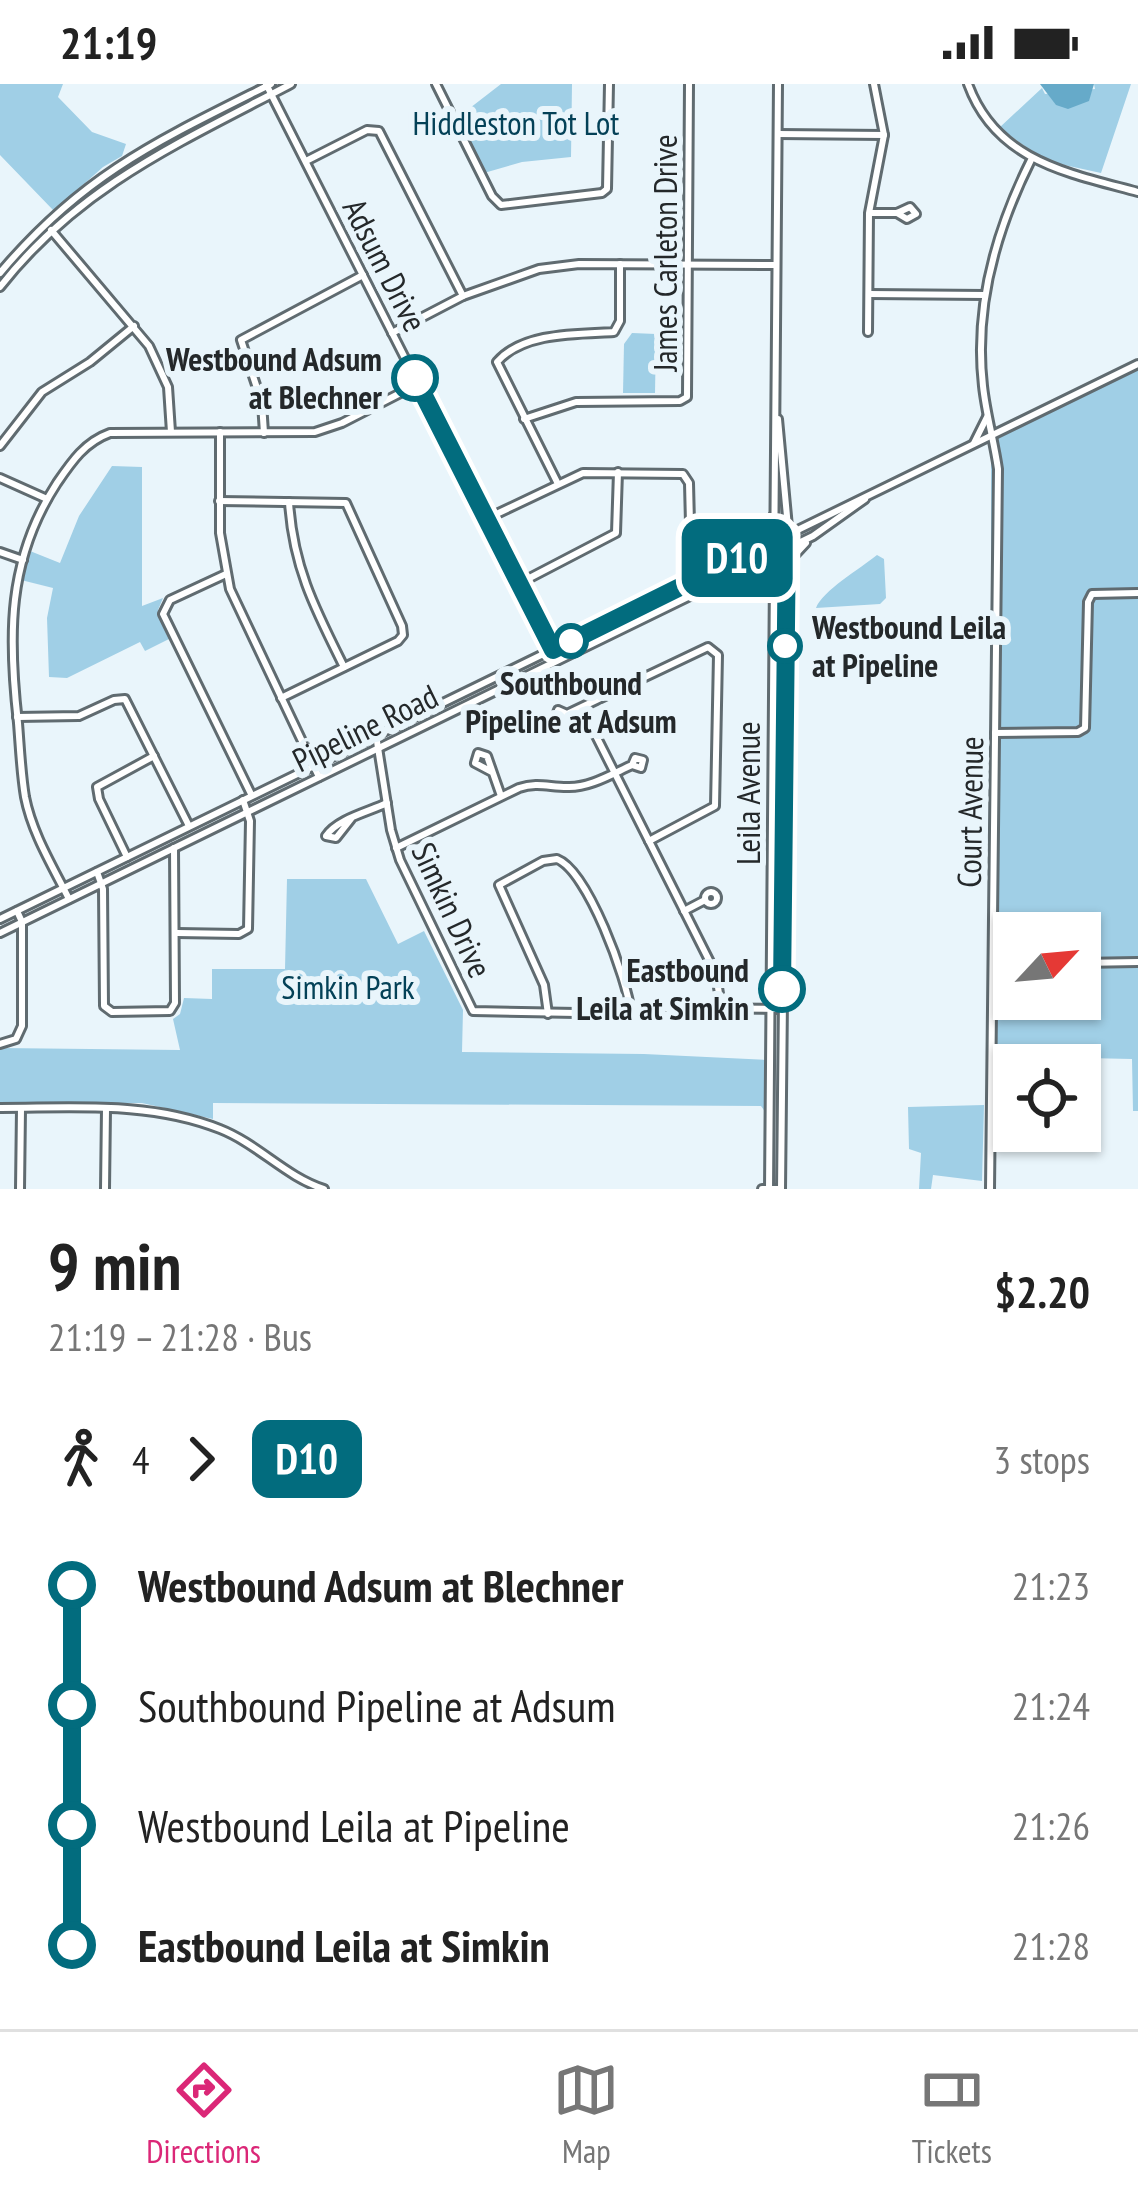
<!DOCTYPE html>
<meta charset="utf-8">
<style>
body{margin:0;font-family:"PT Sans Narrow",sans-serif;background:#f2f2f2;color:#222;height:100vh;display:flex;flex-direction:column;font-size:45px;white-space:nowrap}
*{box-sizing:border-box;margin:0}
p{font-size:39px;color:#767676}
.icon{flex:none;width:66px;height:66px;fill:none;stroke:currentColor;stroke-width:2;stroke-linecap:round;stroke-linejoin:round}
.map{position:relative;height:1105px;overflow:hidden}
.drawer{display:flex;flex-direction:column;background:#fff;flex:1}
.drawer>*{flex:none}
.badge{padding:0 24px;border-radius:18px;font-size:42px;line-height:78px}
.needle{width:78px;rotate:64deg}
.tools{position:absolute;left:993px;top:828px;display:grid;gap:24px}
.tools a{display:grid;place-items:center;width:108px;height:108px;border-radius:0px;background:#fff;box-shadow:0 3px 9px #0004;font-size:60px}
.map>.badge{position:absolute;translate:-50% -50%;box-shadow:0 0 0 6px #fff}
.legs{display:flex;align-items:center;gap:18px;height:132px;padding:0 48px;font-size:39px}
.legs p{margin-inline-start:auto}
.headline{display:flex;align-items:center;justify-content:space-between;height:204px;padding:0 48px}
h1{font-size:66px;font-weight:800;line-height:90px}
ul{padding:0 48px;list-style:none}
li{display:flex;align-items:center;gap:42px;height:120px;font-size:45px}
li i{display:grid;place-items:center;width:18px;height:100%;margin:0 15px;background:currentColor}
li i::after{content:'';width:30px;height:30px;margin:-15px;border:9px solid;border-radius:50%;background:#fff}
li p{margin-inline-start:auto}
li:first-child i{background:linear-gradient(#0000 50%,currentColor 0)}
li:last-child i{background:linear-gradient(currentColor 50%,#0000 0)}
.status{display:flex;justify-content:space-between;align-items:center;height:84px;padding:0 60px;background:#fff;direction:ltr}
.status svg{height:33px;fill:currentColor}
.menu{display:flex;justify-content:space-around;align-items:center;height:168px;border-top:3px solid #e0e0e0;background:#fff;font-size:33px;color:#767676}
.menu a{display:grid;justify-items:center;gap:6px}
.menu .current{color:#db2777}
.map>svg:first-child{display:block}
.green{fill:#a0cfe6;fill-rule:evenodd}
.water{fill:#66aac9}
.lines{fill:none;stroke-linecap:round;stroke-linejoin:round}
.minor-casing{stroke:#606b70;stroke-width:12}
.minor{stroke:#fff;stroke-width:6}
.line-1-casing{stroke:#fff;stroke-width:27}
.line-1{stroke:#026c7e;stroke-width:18}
.stop-1-dot{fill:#fff;stroke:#026c7e;stroke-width:6}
.labels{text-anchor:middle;stroke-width:12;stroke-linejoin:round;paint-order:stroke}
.park-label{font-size:33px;fill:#044157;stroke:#e9f5fb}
.street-label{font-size:33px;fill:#24282a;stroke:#e9f5fb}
.stop-label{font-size:33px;font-weight:bold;fill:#24282a;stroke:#e9f5fb;text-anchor:end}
</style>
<div class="status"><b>21:19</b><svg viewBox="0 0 49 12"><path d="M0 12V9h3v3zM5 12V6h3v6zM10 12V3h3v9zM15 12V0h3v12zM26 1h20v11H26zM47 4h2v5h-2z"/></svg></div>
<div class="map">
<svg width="1138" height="1105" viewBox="0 0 1138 1105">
<rect width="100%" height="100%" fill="#e9f5fb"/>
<g class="green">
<path d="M0 0H63L58 13 92 48 126 60 122 72 103 83 54 127 0 71Z"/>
<path d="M501 0H572L571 73 522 78 484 89 457 34Z"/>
<path d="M1094 0H1131L1101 89 1046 77 999 44 1042 4 1045 10 1095 5Z"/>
<path d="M632 249 656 250 655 309H623L624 260Z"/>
<path d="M1138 280V1027H1133L1132 975 991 972V352ZM1014 849H1080V915H1014Z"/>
<path d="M112 382 142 383V522L163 514 158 526 171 554 145 567 140 558 67 594 49 593 47 534 53 504 21 496 30 467 60 479 79 432Z"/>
<path d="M877 471 884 475 886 514 880 520 816 524C822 507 861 484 877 471Z"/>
<path d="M287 795H366L398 860 424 847 463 926 462 968 644 970 767 976 766 1029 761 1022 213 1019V1035L142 1019H0V964L180 966 173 935 180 930 184 914 212 915V885H285Z"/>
<path d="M984 1021 982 1097 933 1091 931 1105H919L921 1069 909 1065 908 1023Z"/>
</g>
<path class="water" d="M1040 0H1094L1089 17 1068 25 1056 21Z"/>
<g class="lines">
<defs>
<g id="minor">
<path d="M266 0 558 576"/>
<path d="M436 0 492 112 501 121 602 109 607 105 609 0"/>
<path d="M968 0C996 77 1068 89 1138 108"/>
<path d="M778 50 884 51"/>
<path d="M306 77 367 46 379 47 463 212"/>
<path d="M871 129H897L910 123 916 130 907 135 897 129"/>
<path d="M51 146 149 262 168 303 171 348"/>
<path d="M0 189C83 90 159 56 271 0"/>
<path d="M0 203C79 102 181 58 291 0"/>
<path d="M869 210 985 211"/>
<path d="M868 248 869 129 884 51 874 0"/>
<path d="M392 249 463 212 539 185 579 180 776 181"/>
<path d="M524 335 576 318 680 317 687 313 689 0"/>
<path d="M778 335 788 443 781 1105"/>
<path d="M220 348V449L230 505 319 693"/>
<path d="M264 349 262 319 241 256 363 191"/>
<path d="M974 359 987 333"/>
<path d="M0 362 42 308 90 278 134 242"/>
<path d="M0 394 47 415"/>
<path d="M557 398 497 278C523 248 578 250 614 248L620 237V180"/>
<path d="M219 417 346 419 402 542 403 551 398 557 281 614"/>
<path d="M289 418C293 483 315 525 344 583"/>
<path d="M488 434 583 389 683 390 689 399 691 480 701 506"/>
<path d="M758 462 773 432"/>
<path d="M0 468 23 476"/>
<path d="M753 482 767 486 773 499"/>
<path d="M788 488 792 474 806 459"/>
<path d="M226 490 170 516 163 530 251 710"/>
<path d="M520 499 616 449 618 388"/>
<path d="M582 624 716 890 721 923"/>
<path d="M567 630 563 640 554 637 558 626 567 630 708 563 718 571 715 722 649 757"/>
<path d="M17 633 79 632 114 616 125 615 189 742"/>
<path d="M995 649 1078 648 1085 644 1088 518 1092 510 1138 509"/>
<path d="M376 651 391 746 400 776 473 927 631 930 663 924 782 925"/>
<path d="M492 688 475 679 478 669 487 672 501 712"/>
<path d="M351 735 336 754 326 752C337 735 368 728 387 719"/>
<path d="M396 764 519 704C537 698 549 703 567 703 589 704 612 690 632 681L635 674 643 676 641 684 632 681"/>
<path d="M127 773 99 715 97 703 154 672"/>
<path d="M97 788 103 805 104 922 112 928 170 927 175 919 174 764"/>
<circle cx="711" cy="814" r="6"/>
<path d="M69 815C53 783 32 749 25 713 21 689 20 664 18 639 8 552 7 476 57 399 72 377 85 358 110 349L315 348 342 339 418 300"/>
<path d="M684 827 705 816"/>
<path d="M0 835 1138 280"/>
<path d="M0 849 813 452 865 415"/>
<path d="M177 849 239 850 248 845 250 737 243 716"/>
<path d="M1080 879 1138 878"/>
<path d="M994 880H1014"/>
<path d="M548 930 544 901 499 801 543 777 557 775C588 787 627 895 631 929"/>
<path d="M0 960 16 955 22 942V838L17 827"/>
<path d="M0 1024C74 1024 150 1017 220 1045 258 1060 286 1093 324 1105"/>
<path d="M20 1105 21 1025"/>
<path d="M105 1105 106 1025"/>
<path d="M762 1105H781"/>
<path d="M769 1105 778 0"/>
<path d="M990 1105 998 385C994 357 986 330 983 302 974 224 996 146 1031 76"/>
</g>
</defs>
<use href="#minor" class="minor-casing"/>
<use href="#minor" class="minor"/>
</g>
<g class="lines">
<defs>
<path id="line-1" d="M415 294 553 566 787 450 782 905"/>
</defs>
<use href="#line-1" class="line-1-casing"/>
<use href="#line-1" class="line-1"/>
</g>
<g class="stop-1-dot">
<circle cx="415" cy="294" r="21"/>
<circle cx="571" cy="557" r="15"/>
<circle cx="785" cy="562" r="15"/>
<circle cx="782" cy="905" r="21"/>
</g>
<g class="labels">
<g class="park-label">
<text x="516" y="51">Hiddleston Tot Lot</text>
<text x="348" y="915">Simkin Park</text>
</g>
<g class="street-label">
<text transform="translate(665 169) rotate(-90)" y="12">James Carleton Drive</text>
<text transform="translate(385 181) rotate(63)" y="12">Adsum Drive</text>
<text transform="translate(365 644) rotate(-26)" y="12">Pipeline Road</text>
<text transform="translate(748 709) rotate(-90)" y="12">Leila Avenue</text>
<text transform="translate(970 728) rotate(-89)" y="12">Court Avenue</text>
<text transform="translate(452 826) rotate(65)" y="12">Simkin Drive</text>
</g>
<g class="stop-label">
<text x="382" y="287">Westbound Adsum<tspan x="382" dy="38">at Blechner</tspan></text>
<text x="812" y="555" text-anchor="start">Westbound Leila<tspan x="812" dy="38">at Pipeline</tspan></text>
<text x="571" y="611" text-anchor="middle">Southbound<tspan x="571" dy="38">Pipeline at Adsum</tspan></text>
<text x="749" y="898">Eastbound<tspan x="749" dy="38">Leila at Simkin</tspan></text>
</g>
</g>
</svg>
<div class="tools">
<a><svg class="needle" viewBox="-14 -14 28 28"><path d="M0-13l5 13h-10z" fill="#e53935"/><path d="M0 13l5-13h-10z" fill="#767676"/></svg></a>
<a><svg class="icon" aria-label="locate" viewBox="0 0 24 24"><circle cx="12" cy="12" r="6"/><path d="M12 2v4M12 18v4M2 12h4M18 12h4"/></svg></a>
</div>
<b class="badge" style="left:737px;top:474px;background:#026c7e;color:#fff">D10</b>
</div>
<section class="drawer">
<div class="headline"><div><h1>9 min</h1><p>21:19 – 21:28 · Bus</p></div><b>$2.20</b></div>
<div class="legs"><svg class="icon" aria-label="walk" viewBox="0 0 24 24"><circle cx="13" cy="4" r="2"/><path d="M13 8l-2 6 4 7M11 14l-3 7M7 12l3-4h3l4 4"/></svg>4<svg class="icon" aria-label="forward" viewBox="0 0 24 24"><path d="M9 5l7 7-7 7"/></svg><b class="badge" style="background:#026c7e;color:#fff">D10</b><p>3 stops</p></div>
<ul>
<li><i style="color:#026c7e"></i><b>Westbound Adsum at Blechner</b><p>21:23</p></li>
<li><i style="color:#026c7e"></i><span>Southbound Pipeline at Adsum</span><p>21:24</p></li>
<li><i style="color:#026c7e"></i><span>Westbound Leila at Pipeline</span><p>21:26</p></li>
<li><i style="color:#026c7e"></i><b>Eastbound Leila at Simkin</b><p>21:28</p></li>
</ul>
</section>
<nav class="menu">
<a class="current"><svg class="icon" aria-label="directions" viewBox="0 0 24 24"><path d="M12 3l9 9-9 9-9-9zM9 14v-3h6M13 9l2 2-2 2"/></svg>Directions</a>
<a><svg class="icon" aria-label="map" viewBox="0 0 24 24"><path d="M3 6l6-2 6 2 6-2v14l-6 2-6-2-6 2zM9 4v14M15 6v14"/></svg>Map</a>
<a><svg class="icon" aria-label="tickets" viewBox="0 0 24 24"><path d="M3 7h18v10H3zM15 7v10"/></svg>Tickets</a>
</nav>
